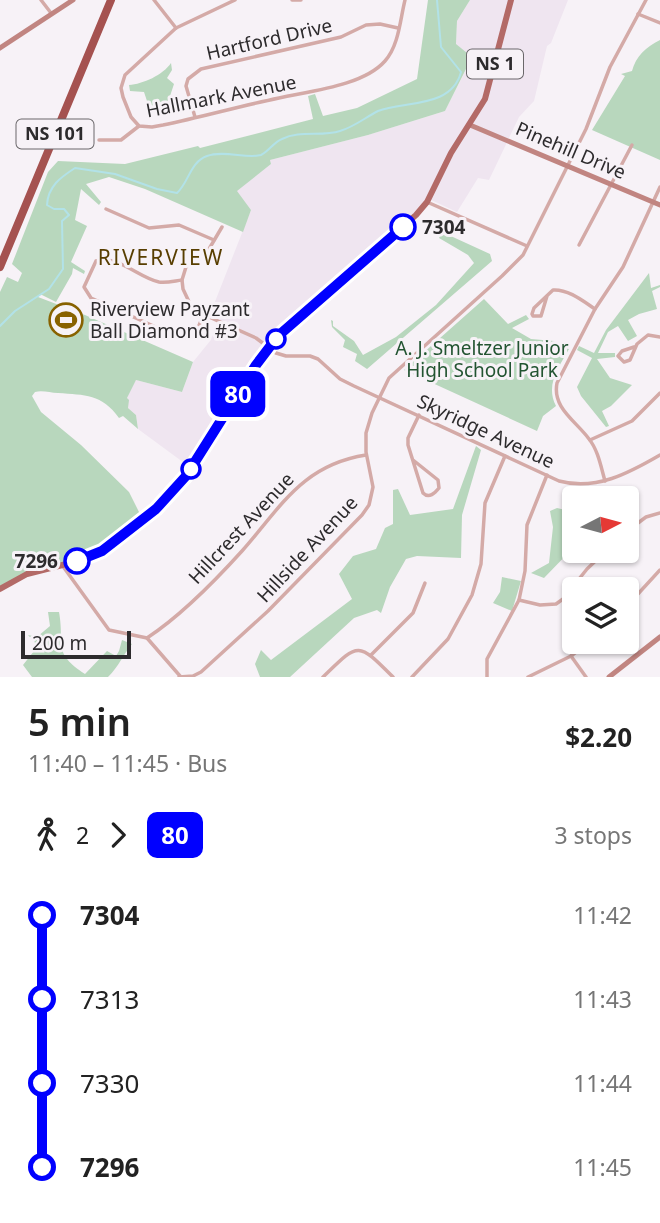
<!DOCTYPE html>
<meta charset="utf-8">
<style>
body{margin:0;font-family:"Noto Sans",sans-serif;background:#f6f6f6;color:#222;height:100vh;display:flex;flex-direction:column;font-size:26px;white-space:nowrap}
*{box-sizing:border-box;margin:0}
p{font-size:23px;color:#767676}
.icon{flex:none;width:38px;height:38px;fill:none;stroke:currentColor;stroke-width:2;stroke-linecap:round;stroke-linejoin:round}
.map{position:relative;height:677px;overflow:hidden}
.drawer{display:flex;flex-direction:column;background:#fff;flex:1}
.drawer>*{flex:none}
.badge{padding:0 14px;border-radius:10px;font-size:24px;line-height:46px}
.needle{width:46px;rotate:84deg}
.tools{position:absolute;left:562px;top:486px;display:grid;gap:14px}
.tools a{display:grid;place-items:center;width:77px;height:77px;border-radius:7px;background:#fff;box-shadow:0 2px 5px #0004;font-size:35px}
.scale{position:absolute;left:21px;bottom:18px;width:110px;box-sizing:border-box;padding-left:7px;border:4px solid #2d2b2d;border-top:0;font-size:19px;line-height:24px;white-space:nowrap;color:#2d2b2d;-webkit-text-stroke:5px #f7f2f7;paint-order:stroke}
.map>.badge{position:absolute;translate:-50% -50%;box-shadow:0 0 0 4px #fff}
.legs{display:flex;align-items:center;gap:10px;height:77px;padding:0 28px;font-size:23px}
.legs p{margin-inline-start:auto}
.head{display:flex;align-items:center;justify-content:space-between;height:119px;padding:0 28px}
h1{font-size:38px;font-weight:600;line-height:52px}
ul{padding:0 28px;list-style:none}
li{display:flex;align-items:center;gap:24px;height:84px;font-size:26px}
li i{display:grid;place-items:center;width:10px;height:100%;margin:0 9px;background:currentColor}
li i::after{content:'';width:18px;height:18px;margin:-9px;border:5px solid;border-radius:50%;background:#fff}
li p{margin-inline-start:auto}
li:first-child i{background:linear-gradient(#0000 50%,currentColor 0)}
li:last-child i{background:linear-gradient(currentColor 50%,#0000 0)}
.map>svg:first-child{display:block}
.built{fill:#efe5f0}
.green{fill:#b8d7bd}
.lines{fill:none;stroke-linecap:round;stroke-linejoin:round}
.stream{stroke:#b2e2e8;stroke-width:2}
.street{stroke:#d4aaa7;stroke-width:3.5}
.secondary{stroke:#c18581;stroke-width:5}
.primary{stroke:#b36a67;stroke-width:6}
.highway{stroke:#a55250;stroke-width:8}
.line-1-casing{stroke:#fff;stroke-width:16}
.line-1{stroke:#00f;stroke-width:10}
.stop-1-dot{fill:#fff;stroke:#00f;stroke-width:3.5}
.labels{text-anchor:middle;stroke-width:6;stroke-linejoin:round;paint-order:stroke}
.shield{fill:#f7f2f7;stroke:#6a676a;stroke-width:2}
.shield-label{font-size:18px;font-weight:bold;fill:#2d2b2d}
.street-label{font-size:19px;fill:#2d2b2d;stroke:#f7f2f7}
.stop-label{font-size:19px;font-weight:bold;fill:#2d2b2d;stroke:#f7f2f7;text-anchor:start}
.poi-label{font-size:19px;fill:#2d2b2d;stroke:#f7f2f7;text-anchor:start}
.park-label{font-size:19px;fill:#225431;stroke:#f7f2f7}
.neighbourhood-label{font-size:21px;letter-spacing:2px;fill:#583e00;stroke:#f7f2f7}
</style>
<div class="map">
<svg width="660" height="677" viewBox="0 0 660 677">
<rect width="100%" height="100%" fill="#f7f2f7"/>
<path class="built" d="M470 0H568L551 43 547 46 534 101 519 117 489 180 478 178 457 212 429 199 411 224 313 311 287 325 265 352 191 468 138 429 136 415 128 408 127 393 136 380 182 392 193 362 210 341 218 321 209 317 251 210 236 191 271 164 270 160 368 135 445 111 472 58 456 45 457 21Z"/>
<g class="green">
<path d="M428 0H470L457 21 456 44 472 57 445 111 368 135 270 160 271 164 237 191 251 210 243 232 145 189 109 177 86 184 101 202 99 205 81 189 75 220 87 226 71 262 85 271 84 274 73 268 72 274 56 302 40 294 38 297 85 315 193 362 182 392 136 380 127 398 129 400 128 408 136 415 138 429 123 416 119 418C102 394 85 395 58 393 50 393 43 390 35 392L32 396 41 412 81 445 129 492 143 520 102 551 42 570 0 589V292L7 277 18 282 22 273 12 264 48 172 58 161 125 164 198 146 200 148 313 119 308 96 315 94 323 116 357 108 417 79Z"/>
<path d="M660 40V160L592 130 625 76 621 74 632 71C636 56 646 47 660 40Z"/>
<path d="M171 63 172 70 167 78 174 84 168 102 154 107 147 101 144 92 130 91 129 85C143 84 163 75 171 63Z"/>
<path d="M442 232 490 254 492 261 367 369 355 361 357 354 343 347 345 340 332 327 331 320 333 321V326L354 341 363 355 396 337 436 305 474 263 468 255 439 238Z"/>
<path d="M649 273 651 288 660 285V287L652 291 657 309 639 314 628 320 637 336 628 341 618 326 608 332 598 353H615V357L597 359 610 378 632 385 611 406 602 411 609 426 606 427 581 396 577 387 592 358 577 350 579 346 594 353 606 330Z"/>
<path d="M484 299 508 324 526 315 529 319 512 328 531 339 554 341 569 349C559 367 545 385 556 406L543 416 537 431 404 370Z"/>
<path d="M476 446 481 450 462 515 461 558 417 556 406 559 390 587 381 613 377 610 354 618 290 677H260L255 664 261 650 271 660 352 599 339 574 353 556 376 549 385 528 393 524V490L398 489 410 515 453 509Z"/>
<path d="M557 508 574 512V547L544 578 531 573 549 563 553 527 550 511Z"/>
<path d="M502 577 521 581 512 611 493 603 500 592Z"/>
<path d="M48 612H59C65 646 52 652 85 674L107 651 116 656 119 651 122 640 132 644C123 655 119 666 108 677H32L23 665 38 646 28 635 37 637 50 626Z"/>
</g>
<g class="lines">
<path class="stream" d="M0 326 15 311 49 289 63 269 62 221 69 215 64 209H54L47 205C48 186 61 177 75 168L115 174 157 189 177 193C189 182 190 162 207 156 224 150 247 159 261 155 268 152 274 142 282 139 300 130 322 137 340 131 354 127 366 117 378 111 405 101 452 108 461 72L441 47 437 0"/>
<g class="street">
<path d="M41 0 51 13"/>
<path d="M154 0 176 28"/>
<path d="M235 0 176 28 125 75 121 88 123 97 131 117 139 126 152 127 163 125C202 117 240 106 279 98 310 91 363 86 385 61 399 45 400 20 405 0"/>
<path d="M292 0H301"/>
<path d="M638 14 660 23"/>
<path d="M195 117 186 86 188 79 201 69 341 37 366 25 380 24 398 28"/>
<path d="M99 140H121L139 126"/>
<path d="M427 202 527 246"/>
<path d="M106 209 149 228 179 225 214 240"/>
<path d="M222 227 209 249 192 260 186 267 182 280 183 289 191 306 209 317 256 338 276 353 286 356H310L318 359 340 379 354 386 559 481C596 491 629 473 660 455"/>
<path d="M579 245 632 145"/>
<path d="M182 280C174 281 167 283 159 282 139 278 117 254 96 261L84 287 91 298 178 337 190 338 197 330 204 314"/>
<path d="M547 296 541 316H533L532 314 534 308 553 290C568 289 583 301 595 309"/>
<path d="M634 347 622 351 618 356 624 362 630 360 637 344 648 335 660 337"/>
<path d="M590 440 632 421 660 393"/>
<path d="M413 460 438 480 439 488C435 493 429 499 423 493L408 445V438L419 415"/>
<path d="M605 481C601 467 598 450 589 439 576 421 552 408 557 383L595 309 623 267 660 187"/>
<path d="M626 532 646 517 660 513"/>
<path d="M62 565 109 630 147 638 180 676"/>
<path d="M519 600 540 605 556 604 563 599 587 569 606 551"/>
<path d="M626 607 660 570"/>
<path d="M147 638C182 615 214 582 242 551 281 507 302 465 366 455"/>
<path d="M371 655 413 613 425 583"/>
<path d="M571 656 586 677"/>
<path d="M179 677 193 676 201 672 268 611 362 515 369 505 373 487 366 452V433L372 413 389 378 502 276 523 255 586 129 610 67 646 0"/>
<path d="M323 677C359 642 357 641 393 677"/>
<path d="M412 677 448 639 472 595 481 564 485 503 505 456"/>
<path d="M487 677V659L519 600 525 571 527 525 547 475"/>
<path d="M528 677 571 656 589 642"/>
</g>
<g class="secondary">
<path d="M0 48 73 0"/>
<path d="M470 125 660 205"/>
<path d="M609 677 660 637"/>
</g>
<path class="primary" d="M0 589 27 574 90 558 117 541 143 520 186 476 256 365 278 336 416 215 427 202 451 153 485 99 511 0"/>
<path class="highway" d="M0 267 111 0"/>
</g>
<g class="lines">
<defs>
<path id="line-1" d="M77 561 102 551 156 509 186 476 256 365 278 336 403 227"/>
</defs>
<use href="#line-1" class="line-1-casing"/>
<use href="#line-1" class="line-1"/>
</g>
<defs>
<symbol id="stadium-ring" viewBox="-11 -11 22 22"><circle r="9.5" fill="#f7f2f7" stroke="#886200" stroke-width="1.5"/><path d="M0-5a6.5 5 0 1 0 0 10a6.5 5 0 1 0 0-10ZM-3.5-1.8h7v3.6h-7Z" fill="#886200"/></symbol>
</defs>
<g fill-rule="evenodd">
<use href="#stadium-ring" x="47" y="301" width="38" height="38"/>
</g>
<g class="stop-1-dot">
<circle cx="403" cy="227" r="12"/>
<circle cx="276" cy="339" r="9"/>
<circle cx="191" cy="469" r="9"/>
<circle cx="77" cy="561" r="12"/>
</g>
<g class="labels">
<g class="shield">
<rect x="467" y="49.5" width="56" height="29" rx="5"/>
<rect x="16.5" y="119.5" width="77" height="29" rx="5"/>
</g>
<g class="shield-label">
<text x="495" y="70">NS 1</text>
<text x="55" y="140">NS 101</text>
</g>
<g class="street-label">
<text transform="translate(269 39) rotate(-13)" y="7">Hartford Drive</text>
<text transform="translate(221 96) rotate(-11)" y="7">Hallmark Avenue</text>
<text transform="translate(571 150) rotate(23)" y="7">Pinehill Drive</text>
<text transform="translate(486 431) rotate(25)" y="7">Skyridge Avenue</text>
<text transform="translate(241 528) rotate(-47)" y="7">Hillcrest Avenue</text>
<text transform="translate(307 549) rotate(-47)" y="7">Hillside Avenue</text>
</g>
<g class="stop-label">
<text x="422" y="234">7304</text>
<text x="58" y="568" text-anchor="end">7296</text>
</g>
<g class="poi-label">
<text x="90" y="316">Riverview Payzant<tspan x="90" dy="22">Ball Diamond #3</tspan></text>
</g>
<g class="park-label">
<text x="482" y="355">A. J. Smeltzer Junior<tspan x="482" dy="22">High School Park</tspan></text>
</g>
<g class="neighbourhood-label">
<text x="161" y="265">RIVERVIEW</text>
</g>
</g>
</svg>
<div class="tools">
<a><svg class="needle" viewBox="-14 -14 28 28"><path d="M0-13l5 13h-10z" fill="#e53935"/><path d="M0 13l5-13h-10z" fill="#767676"/></svg></a>
<a><svg class="icon" aria-label="layers" viewBox="0 0 24 24"><path d="M12 4l9 5-9 5-9-5zM3 14l9 5 9-5"/></svg></a>
</div>
<div class="scale">200 m</div>
<b class="badge" style="left:238px;top:394px;background:#00f;color:#fff">80</b>
</div>
<section class="drawer">
<div class="head"><div><h1>5 min</h1><p>11:40 – 11:45 · Bus</p></div><b>$2.20</b></div>
<div class="legs"><svg class="icon" aria-label="walk" viewBox="0 0 24 24"><circle cx="13" cy="4" r="2"/><path d="M13 8l-2 6 4 7M11 14l-3 7M7 12l3-4h3l4 4"/></svg>2<svg class="icon" aria-label="forward" viewBox="0 0 24 24"><path d="M9 5l7 7-7 7"/></svg><b class="badge" style="background:#00f;color:#fff">80</b><p>3 stops</p></div>
<ul>
<li><i style="color:#00f"></i><b>7304</b><p>11:42</p></li>
<li><i style="color:#00f"></i><span>7313</span><p>11:43</p></li>
<li><i style="color:#00f"></i><span>7330</span><p>11:44</p></li>
<li><i style="color:#00f"></i><b>7296</b><p>11:45</p></li>
</ul>
</section>
